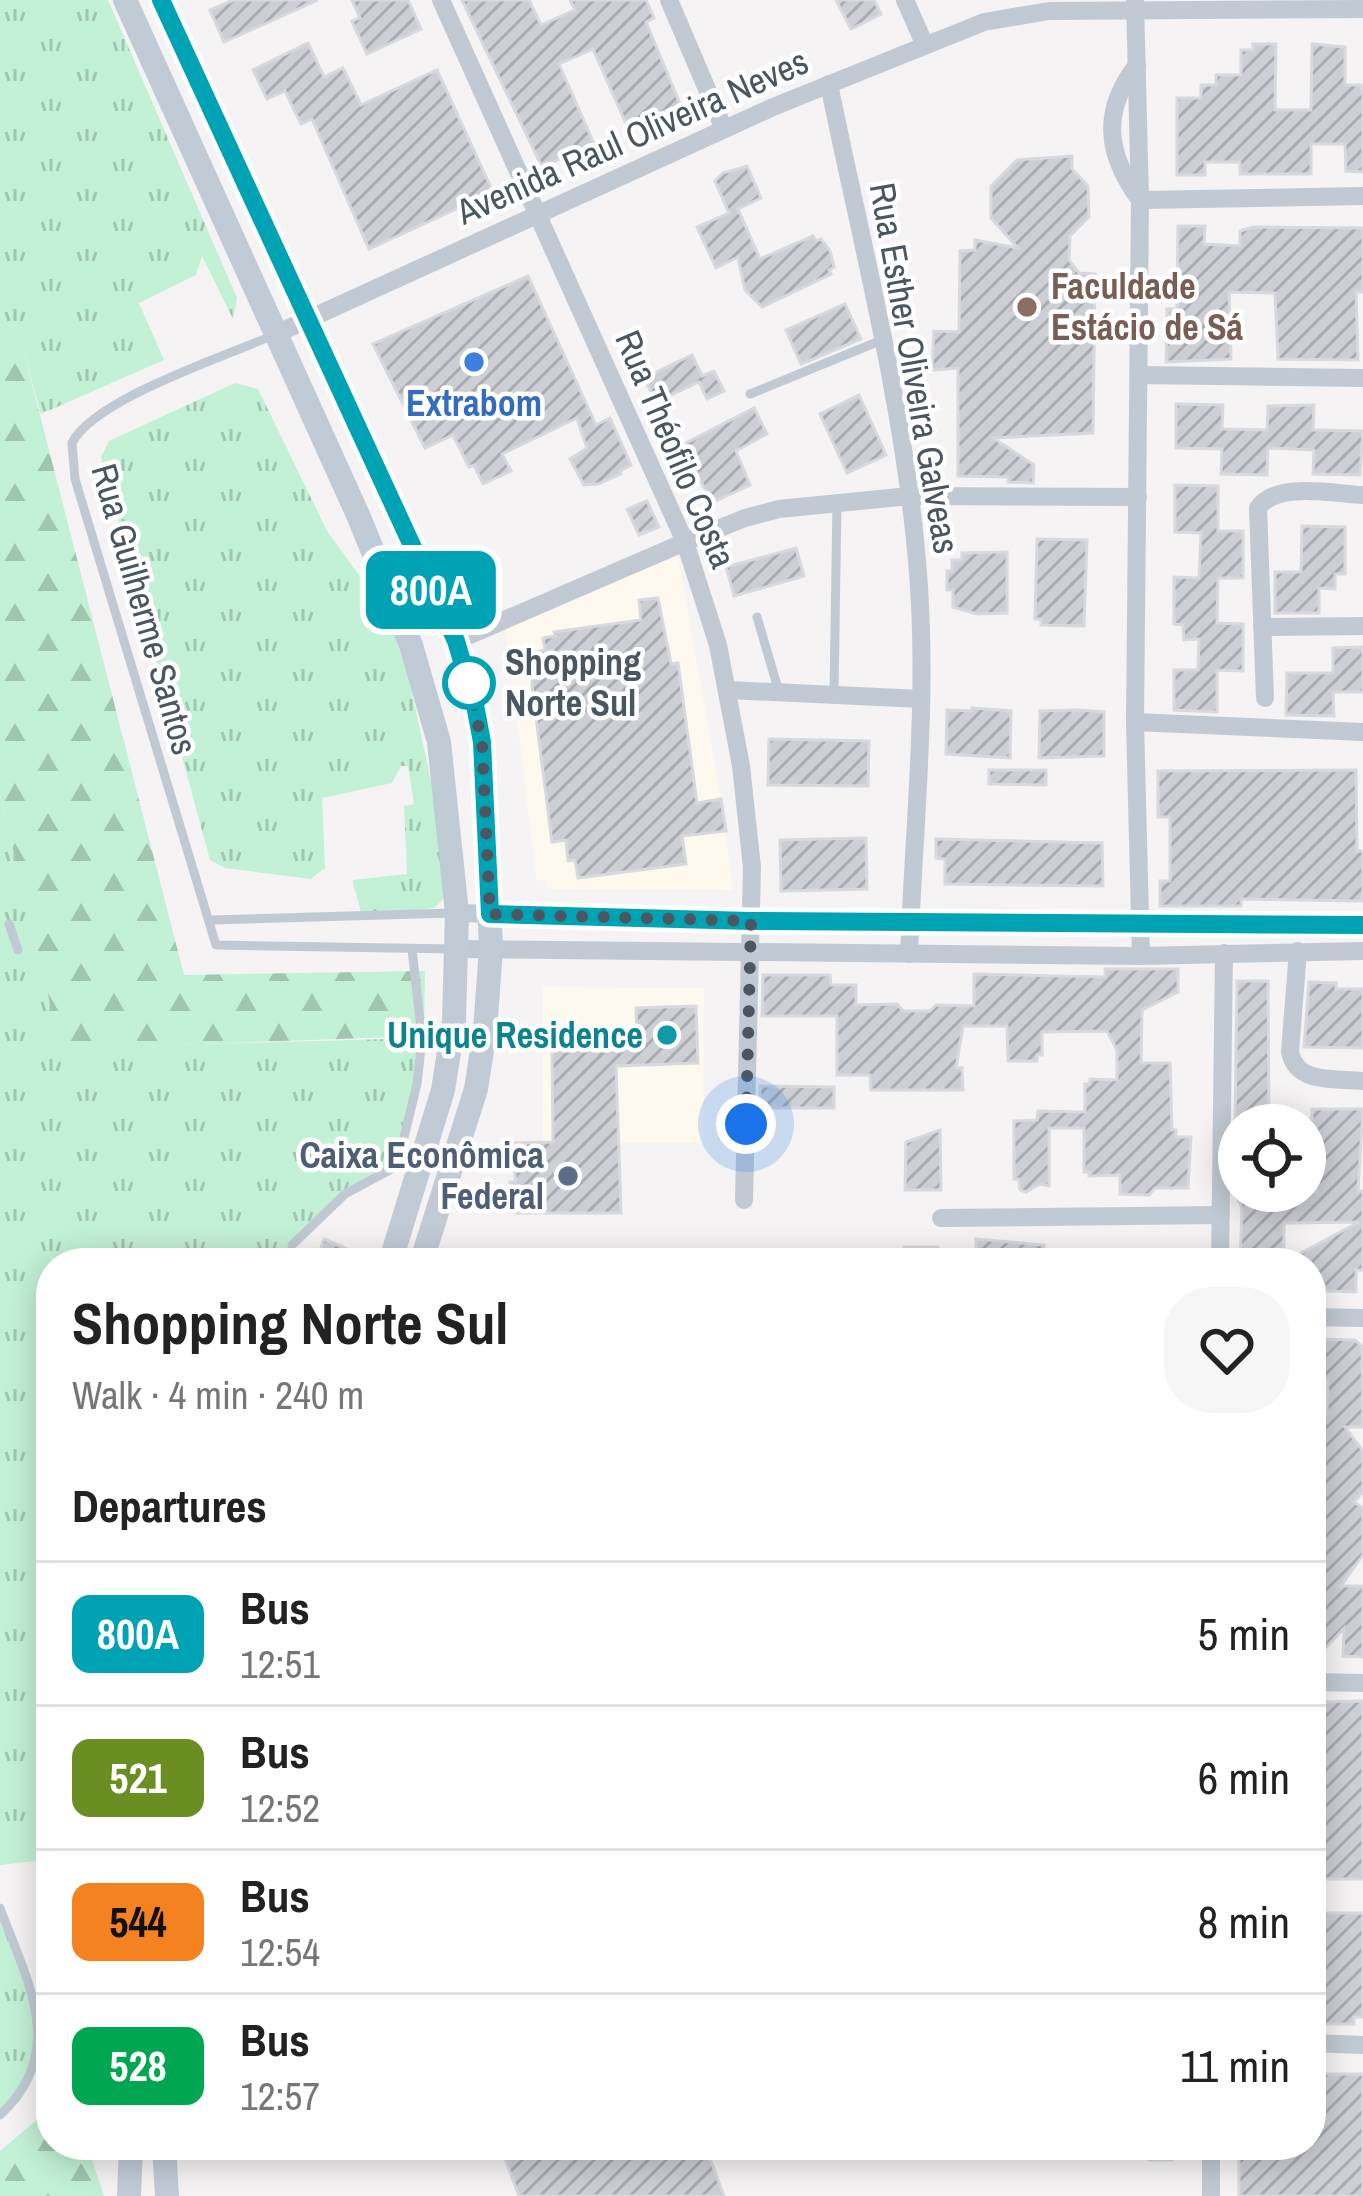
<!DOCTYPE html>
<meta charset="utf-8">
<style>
body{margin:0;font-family:"Archivo Narrow",sans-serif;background:#f6f6f6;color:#222;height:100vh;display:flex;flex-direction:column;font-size:45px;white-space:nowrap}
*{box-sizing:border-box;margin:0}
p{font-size:39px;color:#767676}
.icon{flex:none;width:66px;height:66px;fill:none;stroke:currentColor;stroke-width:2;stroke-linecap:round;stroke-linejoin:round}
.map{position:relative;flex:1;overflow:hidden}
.drawer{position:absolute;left:36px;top:1248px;width:1290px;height:912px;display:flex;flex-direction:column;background:#fff;border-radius:48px;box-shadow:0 6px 30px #0003}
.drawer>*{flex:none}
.badge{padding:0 24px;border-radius:18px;font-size:42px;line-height:78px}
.tools{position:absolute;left:1218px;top:1104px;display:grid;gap:24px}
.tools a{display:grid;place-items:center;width:108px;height:108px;border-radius:50%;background:#fff;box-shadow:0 6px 30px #0003;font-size:60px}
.you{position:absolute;width:60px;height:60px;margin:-30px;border:9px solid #fff;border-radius:50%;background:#1a73e8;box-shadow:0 0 0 18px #1a73e833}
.map>.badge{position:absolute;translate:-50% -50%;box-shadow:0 0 0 6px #fff}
h2{padding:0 36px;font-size:45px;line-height:108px}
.round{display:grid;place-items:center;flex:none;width:126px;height:126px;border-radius:48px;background:#f6f6f6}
.overview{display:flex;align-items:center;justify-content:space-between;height:204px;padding:0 36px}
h1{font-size:57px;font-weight:700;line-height:90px}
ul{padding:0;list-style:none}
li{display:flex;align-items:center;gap:36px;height:144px;padding:0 36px;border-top:3px solid #e0e0e0}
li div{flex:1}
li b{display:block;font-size:45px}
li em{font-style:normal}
li .badge{min-width:132px;font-weight:700;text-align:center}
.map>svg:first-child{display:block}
.commercial{fill:#fdf9ef}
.grass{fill:url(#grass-tufts)}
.forest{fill:url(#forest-firs)}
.building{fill:url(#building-hatch);stroke:#d7d9de;stroke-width:3;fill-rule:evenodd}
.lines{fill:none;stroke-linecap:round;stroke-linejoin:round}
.lane{stroke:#c1cad2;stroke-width:9}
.street{stroke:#c1cad2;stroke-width:18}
.secondary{stroke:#c1cbd6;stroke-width:24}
.line-casing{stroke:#fff;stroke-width:27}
.line{stroke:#00a3b4;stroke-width:18}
.walk{stroke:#4a5661;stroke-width:12;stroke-dasharray:0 21.6}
.education-dot{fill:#8d6e63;stroke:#fff;stroke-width:4.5}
.shop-dot{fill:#3f7fe0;stroke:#fff;stroke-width:4.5}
.stop-dot{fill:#fff;stroke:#00a3b4;stroke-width:6}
.culture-dot{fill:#0f9aa8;stroke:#fff;stroke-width:4.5}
.service-dot{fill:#5c6f8a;stroke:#fff;stroke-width:4.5}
.labels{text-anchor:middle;stroke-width:9;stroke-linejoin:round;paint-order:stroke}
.street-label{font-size:36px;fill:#4a5661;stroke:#fff}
.education-label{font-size:36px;font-weight:bold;fill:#785e54;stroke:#fff;text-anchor:start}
.shop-label{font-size:36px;font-weight:bold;fill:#366cbe;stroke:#fff}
.stop-label{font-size:36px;font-weight:bold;fill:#4a5661;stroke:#fff;text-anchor:start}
.culture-label{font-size:36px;font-weight:bold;fill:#0d838f;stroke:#fff;text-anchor:end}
.service-label{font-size:36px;font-weight:bold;fill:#4e5e75;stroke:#fff;text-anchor:end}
</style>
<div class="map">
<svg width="1363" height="2196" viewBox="0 0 1363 2196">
<defs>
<pattern id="grass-tufts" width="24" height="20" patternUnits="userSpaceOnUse" patternTransform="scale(3)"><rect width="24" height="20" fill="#c3f1d5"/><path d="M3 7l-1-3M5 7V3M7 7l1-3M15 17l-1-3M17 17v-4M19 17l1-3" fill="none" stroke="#a0c6b0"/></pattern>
<pattern id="forest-firs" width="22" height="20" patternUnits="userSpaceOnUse" patternTransform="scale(3)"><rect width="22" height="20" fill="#c3f1d5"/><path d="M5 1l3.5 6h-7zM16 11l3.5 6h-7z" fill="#a0c6b0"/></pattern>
<pattern id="building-hatch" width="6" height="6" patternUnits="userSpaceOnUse" patternTransform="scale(3)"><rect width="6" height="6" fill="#cdcfd5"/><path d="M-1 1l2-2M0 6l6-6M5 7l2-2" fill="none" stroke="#a8abb0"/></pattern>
</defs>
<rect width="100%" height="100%" fill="#f5f3f3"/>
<g class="commercial">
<path d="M678 556 721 799 733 890 548 889 546 880 537 881 505 624Z"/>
<path d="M543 987 704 988 703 1143 543 1142Z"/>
</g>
<g class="grass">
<path d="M0 0H108L237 298 233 319 202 256 196 275 139 303 164 360 41 414 21 342 0 346Z"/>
<path d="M235 383 258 389 327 531 386 612 407 669 436 805 444 898 434 908 361 916C360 901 353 890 353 880L407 874 404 806 414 804 408 766H401L392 783 322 798 325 868 311 879 225 868 210 860 101 457 109 441Z"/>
<path d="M0 795 61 1048 422 1038 397 1166C360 1186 296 1219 289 1263H51V1859L0 1865Z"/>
<path d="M0 1908 31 1994 36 2066 0 2115Z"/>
</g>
<g class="forest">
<path d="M21 341 184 975 425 971 424 1036 61 1049 0 795V346Z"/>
<path d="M51 2108V2145H87L104 2196H0V2151Z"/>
</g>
<g class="building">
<path d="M234 0H318L224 42 210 10Z"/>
<path d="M352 0H408L421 29 367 54 352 21 360 18Z"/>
<path d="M462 0H529L541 25 575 10 570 0H646L654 18 646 22 680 104 628 128 593 49 559 64 594 144 542 167Z"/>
<path d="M836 0H874L881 14 851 29Z"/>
<path d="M308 43 324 77 343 68 361 105 437 70 493 192 369 249 312 119 301 124 285 91 267 99 253 70Z"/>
<path d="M1253 44H1276L1275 110H1311L1312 44 1345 47V85H1361L1363 96V172L1346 171 1345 144H1311V174H1240V162H1205V175H1177V98H1201V85H1216V75H1241V50H1253Z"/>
<path d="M1072 156V169L1088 186 1089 217 1070 236 1069 260 1079 273 1095 274 1093 433 993 438 1034 465 1033 483 1008 482V477L958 476V368L932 370 934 331 959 332 960 251 975 250V240L1018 248 991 218V186L1017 160Z"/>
<path d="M747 166 761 198 738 209 760 259 813 236 816 241 821 239 830 251 834 267 829 270 831 274 762 307 745 290 738 257 716 268 697 227 729 213 715 181 723 173Z"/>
<path d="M1178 226H1205L1204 244 1240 246V231L1254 227 1363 228V292H1356L1358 360 1278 359 1275 293 1229 292 1231 359 1166 362 1167 309H1177Z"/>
<path d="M528 276 596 425 610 418 631 465 620 471 621 474 598 484 584 485 570 459 587 448 577 418 502 454 511 471 483 484 474 465 469 467 453 435 425 448 373 344Z"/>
<path d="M845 304 861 339 801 364 786 330Z"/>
<path d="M692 355 702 376 714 371 724 391 707 399 699 382 656 402 644 378Z"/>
<path d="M859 395 886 455 847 473 820 414Z"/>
<path d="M1176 404 1223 405 1222 429 1267 430 1268 406 1314 405 1313 430 1363 431 1360 475 1313 474 1314 450 1268 448 1267 475 1221 474 1222 449 1176 448Z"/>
<path d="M754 408 767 434 736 451 750 485 711 503 684 444Z"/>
<path d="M1175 485 1218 486V531H1243V578H1218L1217 623 1243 624V671L1217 670V712L1174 710V670H1198L1199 639 1184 640 1183 625 1174 624V577L1199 578 1201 533 1175 532Z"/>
<path d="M647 501 659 527 639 535 627 509Z"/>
<path d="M1302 526 1345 527V574H1335V589L1319 588V613H1275V572H1301Z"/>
<path d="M1037 539 1087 540 1084 626 1041 625V619H1035Z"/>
<path d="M796 548 804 576 734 596 726 567Z"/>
<path d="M1007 552V613L977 614 953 607V590H947V571H952V560H962V553Z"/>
<path d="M658 598 671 664 678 663 697 803 721 799 726 831 682 836 686 864 578 878 575 860 568 861 566 840 552 842 532 686 533 652 545 650 543 638 555 636 554 632 641 620 639 600Z"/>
<path d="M1363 647V692H1333L1334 716 1286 715 1287 673H1333V648Z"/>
<path d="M972 708 1011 711 1010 758 946 754 947 710 972 711Z"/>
<path d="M1078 710 1104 712V756L1039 758 1040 711Z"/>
<path d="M769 739 869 741 868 786 768 785Z"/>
<path d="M989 770H1046V785L989 784Z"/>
<path d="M1356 770 1357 851H1363V901L1241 899V906H1160V881H1170V817H1158V771Z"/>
<path d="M866 838 867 889 781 891 780 840Z"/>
<path d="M936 839 1102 843 1103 886 945 884V859L936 858Z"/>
<path d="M1105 969H1178V992L1142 1010 1141 1063H1170L1172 1130H1176V1137H1191L1188 1188H1155L1149 1195 1120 1194V1175L1089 1176V1172H1084V1128H1049V1186L1040 1184 1026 1192 1020 1190 1019 1179H1014V1121L1037 1120 1038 1111 1085 1112V1084H1090V1079L1117 1080V1050L1107 1031 1042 1032V1055H1037V1061H1008L1007 1026H963L956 1068H962L963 1090H871L870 1075H837V1016H762L763 975H830L831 985H856V1005L897 1004 903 1011H930L936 1005 974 1006V974L1105 977Z"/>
<path d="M1237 981H1268L1269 1125H1235Z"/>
<path d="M1309 982 1336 983V989H1363V1048L1304 1047Z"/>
<path d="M696 1006 698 1063 616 1066 621 1213H515V1208H510V1182H515V1143L553 1142 552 1046 637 1045 636 1008Z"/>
<path d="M760 1086 834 1087V1108H760Z"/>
<path d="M1312 1109H1363L1358 1191H1363V1270H1356V1292L1326 1291 1324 1284 1311 1290V1263L1240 1260 1242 1208 1234 1191H1316V1155L1305 1151V1120L1312 1119ZM1359 1222 1284 1262V1223Z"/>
<path d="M940 1130 941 1190H905L906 1142Z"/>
<path d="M324 1239 352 1251 348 1263H316Z"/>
<path d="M976 1239 1044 1245 1043 1263H976Z"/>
<path d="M904 1247H938L937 1263H904Z"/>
<path d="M1317 1339 1355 1340 1362 1346 1363 1427H1345L1363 1451V1492L1354 1502 1363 1508V1555L1341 1586H1363V1657L1343 1656 1344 1628 1311 1664V1586H1314L1312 1414H1327L1328 1380 1316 1379Z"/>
<path d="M1363 1701V1879H1311V1713H1321L1322 1702Z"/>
<path d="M1323 1913H1363V2017H1354V2024H1311V1936H1323Z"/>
<path d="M1311 2074H1363V2196H1239V2145H1311Z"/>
<path d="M500 2145H705L724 2196H519Z"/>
<rect x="1149" y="2145" width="23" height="15"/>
</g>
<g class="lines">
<g class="lane">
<path d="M271 336C224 357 94 399 72 443L75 479 216 945 454 949"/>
<path d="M750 394 882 340"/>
<path d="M757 617 779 692"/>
<path d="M834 694 837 501"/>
<path d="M211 920 452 913"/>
<path d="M9 924 18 950"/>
<path d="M292 1245 345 1194 397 1166 417 1084 422 1038 412 949"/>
<path d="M0 1908C27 1981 69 2052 0 2115"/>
</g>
<g class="street">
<path d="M441 0 685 542 718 645 741 766 752 867 744 1200"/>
<path d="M669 0 724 129"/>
<path d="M905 0 924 43"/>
<path d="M1135 0 1140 200 1135 722 1141 956"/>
<path d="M1137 65C1101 111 1106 154 1140 200L1363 196"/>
<path d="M829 84C861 242 903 400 917 561 929 691 914 824 909 954"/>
<path d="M276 334 773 107 984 22 1049 11 1363 9"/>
<path d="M1139 375 1363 378"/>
<path d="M1262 627 1363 626"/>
<path d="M456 641 685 542 745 518 779 509 910 496 1138 497"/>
<path d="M729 690 921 699"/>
<path d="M1265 698 1258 508C1276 481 1334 494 1363 495"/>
<path d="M1135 722 1363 732"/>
<path d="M457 913 751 921 1363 925"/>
<path d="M457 949 1141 956 1363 951"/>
<path d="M1298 951 1290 1052C1297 1085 1335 1078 1363 1081"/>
<path d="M941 1218 1221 1215"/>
<path d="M1220 1263 1224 953"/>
<path d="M1311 1317 1363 1318"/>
<path d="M1311 1682 1363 1683"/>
<path d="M1311 2043 1363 2045"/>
<path d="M1211 2196V2145"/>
</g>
<g class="secondary">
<path d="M125 0 358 515 411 645 439 742 457 913 454 1020 443 1090 390 1263"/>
<path d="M161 0 456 641 475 705 482 742 491 948 485 1031 476 1089 421 1263"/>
<path d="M164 2145 167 2196"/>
<path d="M129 2196 131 2145"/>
</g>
</g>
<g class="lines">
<defs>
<path id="line" d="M161 0 456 641 475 705 482 742 490 914 751 921 1363 925"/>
</defs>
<use href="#line" class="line-casing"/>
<use href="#line" class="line"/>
<path class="walk" d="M469 683 466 673 482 742 490 914 751 921 746 1124"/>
</g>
<circle class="education-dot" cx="1027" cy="307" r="12"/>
<circle class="shop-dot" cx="474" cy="362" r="12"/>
<circle class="stop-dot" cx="469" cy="683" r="24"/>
<circle class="culture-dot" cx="667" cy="1035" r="12"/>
<circle class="service-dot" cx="568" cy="1176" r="12"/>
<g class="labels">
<g class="street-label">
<text transform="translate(632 136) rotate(-24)" y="13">Avenida Raul Oliveira Neves</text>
<text transform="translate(915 368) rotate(80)" y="13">Rua Esther Oliveira Galveas</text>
<text transform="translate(676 449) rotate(67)" y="13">Rua Théofilo Costa</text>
<text transform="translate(145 609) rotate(74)" y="13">Rua Guilherme Santos</text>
</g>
<g class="education-label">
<text x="1051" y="299">Faculdade<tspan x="1051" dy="41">Estácio de Sá</tspan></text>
</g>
<g class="shop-label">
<text x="474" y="416">Extrabom</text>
</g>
<g class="stop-label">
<text x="505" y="675">Shopping<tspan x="505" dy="41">Norte Sul</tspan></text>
</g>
<g class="culture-label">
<text x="643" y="1048">Unique Residence</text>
</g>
<g class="service-label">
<text x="544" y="1168">Caixa Econômica<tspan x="544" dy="41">Federal</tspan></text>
</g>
</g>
</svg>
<div class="tools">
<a><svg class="icon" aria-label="locate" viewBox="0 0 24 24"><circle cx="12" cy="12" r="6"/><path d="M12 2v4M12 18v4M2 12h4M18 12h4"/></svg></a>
</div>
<div class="you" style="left:746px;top:1124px"></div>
<b class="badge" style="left:431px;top:590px;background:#00a3b4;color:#fff">800A</b>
<section class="drawer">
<div class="overview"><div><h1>Shopping Norte Sul</h1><p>Walk · 4 min · 240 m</p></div><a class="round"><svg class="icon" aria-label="heart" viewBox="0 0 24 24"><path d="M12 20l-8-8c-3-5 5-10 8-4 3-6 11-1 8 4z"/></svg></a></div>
<h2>Departures</h2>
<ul>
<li><span class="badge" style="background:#00a3b4;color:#fff">800A</span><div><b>Bus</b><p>12:51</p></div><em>5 min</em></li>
<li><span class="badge" style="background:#6b8e23;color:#fff">521</span><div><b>Bus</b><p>12:52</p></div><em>6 min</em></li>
<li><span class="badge" style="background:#f58220;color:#111">544</span><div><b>Bus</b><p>12:54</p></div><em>8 min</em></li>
<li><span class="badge" style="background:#00a651;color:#fff">528</span><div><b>Bus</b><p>12:57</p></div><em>11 min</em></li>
</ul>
</section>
</div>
